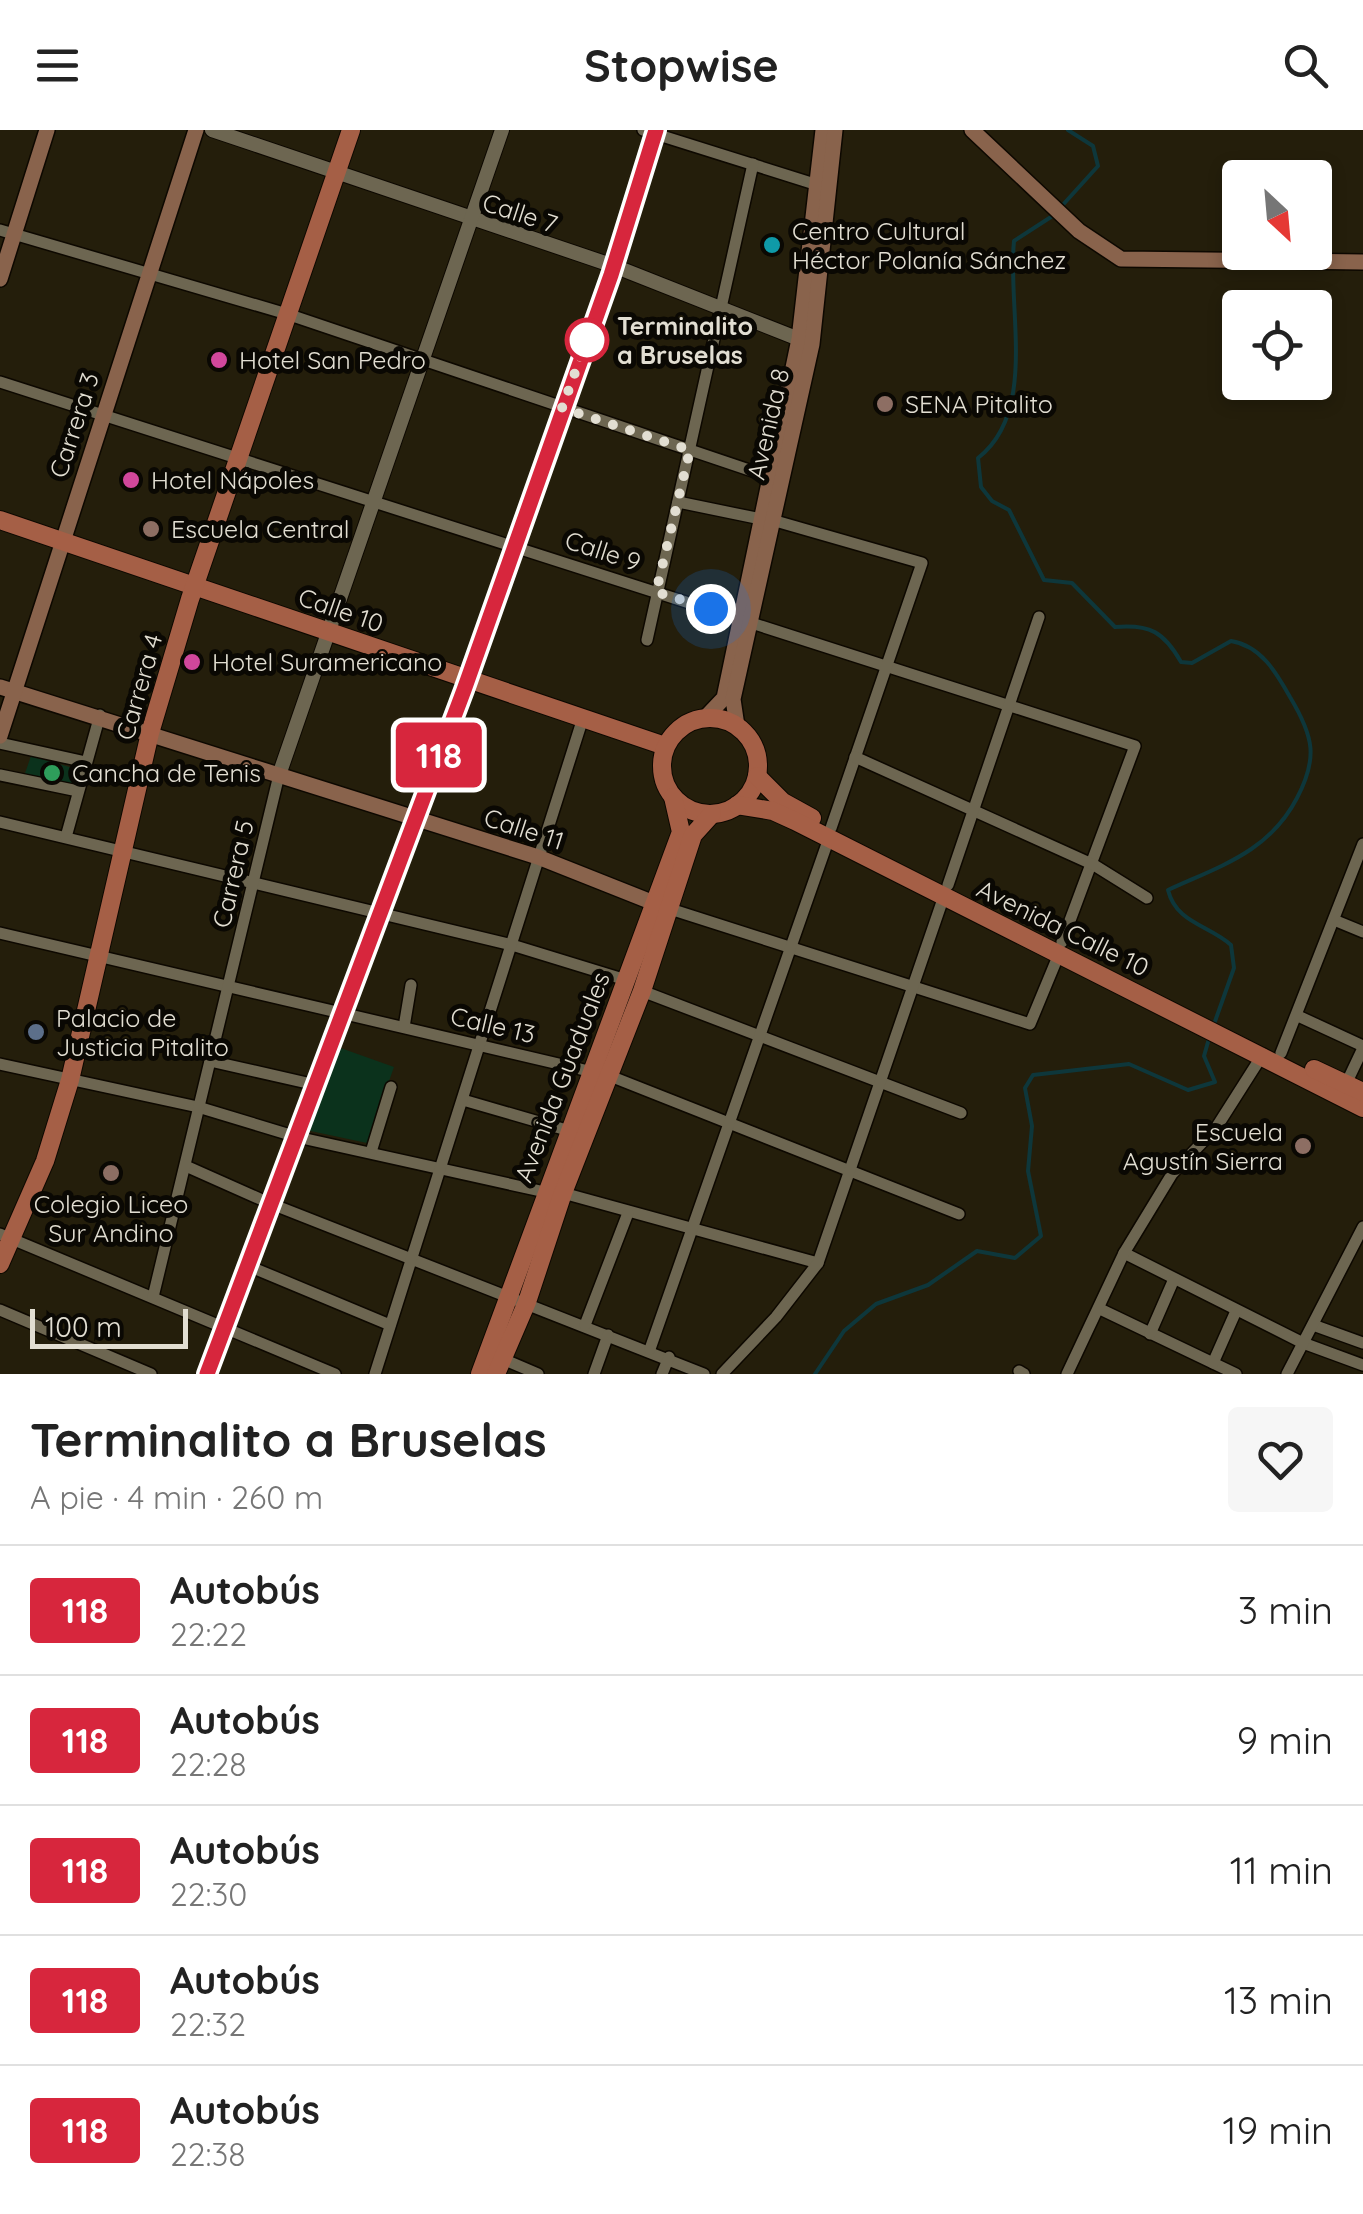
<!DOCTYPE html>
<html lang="es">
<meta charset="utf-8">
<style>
body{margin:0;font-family:Quicksand,sans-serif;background:#f6f6f6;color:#222;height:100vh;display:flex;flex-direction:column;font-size:38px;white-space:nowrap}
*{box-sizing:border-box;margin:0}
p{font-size:32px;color:#767676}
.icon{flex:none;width:55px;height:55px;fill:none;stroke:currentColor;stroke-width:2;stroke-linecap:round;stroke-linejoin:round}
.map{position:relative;height:1244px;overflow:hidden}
.drawer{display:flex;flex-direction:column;background:#fff;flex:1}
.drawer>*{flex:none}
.badge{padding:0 20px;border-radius:8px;font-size:35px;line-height:65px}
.needle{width:65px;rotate:154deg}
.fabs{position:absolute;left:1222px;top:30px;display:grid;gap:20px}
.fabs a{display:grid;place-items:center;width:110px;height:110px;border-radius:10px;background:#fff;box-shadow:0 5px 15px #0003;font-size:50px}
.scale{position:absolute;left:30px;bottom:25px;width:158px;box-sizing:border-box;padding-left:10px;border:5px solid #e2ded2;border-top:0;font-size:28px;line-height:35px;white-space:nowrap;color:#e2ded2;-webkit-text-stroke:8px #0a0803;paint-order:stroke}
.you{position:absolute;width:50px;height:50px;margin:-25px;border:8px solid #fff;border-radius:50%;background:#1a73e8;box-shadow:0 0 0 15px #1a73e833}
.map>.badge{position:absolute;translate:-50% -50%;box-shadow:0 0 0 5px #fff}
.round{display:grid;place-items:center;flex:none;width:105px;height:105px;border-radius:10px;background:#f6f6f6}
.head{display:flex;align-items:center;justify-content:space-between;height:170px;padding:0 30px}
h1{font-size:48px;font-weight:700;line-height:75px}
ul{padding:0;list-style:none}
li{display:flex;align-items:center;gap:30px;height:130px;padding:0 30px;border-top:2px solid #e0e0e0}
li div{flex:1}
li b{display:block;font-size:38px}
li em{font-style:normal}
li .badge{min-width:110px;font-weight:700;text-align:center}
header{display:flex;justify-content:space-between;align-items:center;height:130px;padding:0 30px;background:#fff;font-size:45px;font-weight:700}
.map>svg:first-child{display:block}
.green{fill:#0b321c}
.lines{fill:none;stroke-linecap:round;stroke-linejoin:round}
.stream{stroke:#0e373b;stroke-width:4}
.minor-casing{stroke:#0d0800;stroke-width:14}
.tertiary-casing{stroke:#0d0800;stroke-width:16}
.secondary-casing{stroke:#0d0800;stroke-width:18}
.primary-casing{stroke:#0d0800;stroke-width:20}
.minor{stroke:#6d6651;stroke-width:11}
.tertiary{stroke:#6d6651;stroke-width:14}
.secondary{stroke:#89634c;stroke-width:15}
.primary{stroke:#a55f46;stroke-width:18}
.line-casing{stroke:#fff;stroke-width:22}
.line{stroke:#d7263d;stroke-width:15}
.walk{stroke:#e2ded2;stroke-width:10;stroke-dasharray:0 18}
.culture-dot{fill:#0f9aa8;stroke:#0a0803;stroke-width:4}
.stop-dot{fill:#fff;stroke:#d7263d;stroke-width:5}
.hotel-dot{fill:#d1479c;stroke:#0a0803;stroke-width:4}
.education-dot{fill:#8d6e63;stroke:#0a0803;stroke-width:4}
.leisure-dot{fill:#2e9e5b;stroke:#0a0803;stroke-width:4}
.service-dot{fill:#5c6f8a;stroke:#0a0803;stroke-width:4}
.labels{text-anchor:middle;stroke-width:10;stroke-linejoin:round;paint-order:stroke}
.street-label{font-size:25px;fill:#e2ded2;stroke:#0a0803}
.poi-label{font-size:25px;fill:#e2ded2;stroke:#0a0803;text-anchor:start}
.stop-label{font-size:25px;font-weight:bold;fill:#e2ded2;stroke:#0a0803;text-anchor:start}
</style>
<header><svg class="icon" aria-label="menu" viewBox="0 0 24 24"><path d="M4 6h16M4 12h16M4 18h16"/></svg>Stopwise<svg class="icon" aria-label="search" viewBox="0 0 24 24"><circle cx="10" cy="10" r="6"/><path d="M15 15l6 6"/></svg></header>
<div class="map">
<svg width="1363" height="1244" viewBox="0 0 1363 1244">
<rect width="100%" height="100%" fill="#241e0b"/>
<g class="green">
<path d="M31 626 80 640 74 659 24 646Z"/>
<path d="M335 916 394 937 367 1013 306 1000Z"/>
</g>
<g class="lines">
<g class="stream">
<path d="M1060 78 1098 36 1093 16 1068 0"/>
<path d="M1054 85 1014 111C1007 178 1038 282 978 328L981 357 992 371 1009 380 1044 450 1072 453 1115 497C1150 494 1164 502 1181 532L1192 533 1231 511C1261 516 1276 542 1290 567 1314 607 1318 628 1297 668 1269 722 1220 736 1168 760 1176 793 1209 795 1231 815L1234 838 1213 897"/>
<path d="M815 1244 844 1201 876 1174 928 1155 977 1121 1015 1128 1041 1106 1028 1041 1032 996 1025 958 1033 945 1129 934 1188 960 1215 952 1204 926 1210 905"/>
</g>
<defs>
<g id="minor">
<path d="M643 0 824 57"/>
<path d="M0 100 287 184 770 347"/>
<path d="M0 252 1135 616 1062 812"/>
<path d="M678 372 761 389"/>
<path d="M772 390 922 433 831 698"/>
<path d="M647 510 753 34"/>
<path d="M0 613 86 632"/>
<path d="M855 627 1094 735 1147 768"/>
<path d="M0 645 78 661"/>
<path d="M0 692 512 815 626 850"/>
<path d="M66 707 100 585"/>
<path d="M948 755 1039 487"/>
<path d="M667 778 1030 894 1059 824"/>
<path d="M1334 790 1363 802"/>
<path d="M0 803 610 946 959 1084"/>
<path d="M642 861 961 983"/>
<path d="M1298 886 1363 916"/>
<path d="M404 897 411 855"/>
<path d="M1281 923 1363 714"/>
<path d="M210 931 316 955"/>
<path d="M0 934 198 977 297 1007 545 1062"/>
<path d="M1346 954 1363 918"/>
<path d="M463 970 570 1001"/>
<path d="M371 1022 391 957"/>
<path d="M188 1037 269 1073 704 1244"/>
<path d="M563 1063 818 1133"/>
<path d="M0 1104 335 1244"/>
<path d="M1124 1123 1303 1213 1363 1235"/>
<path d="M246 1135 390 1195"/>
<path d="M153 1167 279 645"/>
<path d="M1100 1179 1236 1244"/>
<path d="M0 1180 151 1244"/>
<path d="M585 1195 628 1083"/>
<path d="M1313 1195 1363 1213"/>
<path d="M1150 1204 1174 1149"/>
<path d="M650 1219 829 708"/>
<path d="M503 1229 538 1244"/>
<path d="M1213 1233 1236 1181"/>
<path d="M1019 1241 1024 1244"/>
<path d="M207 1244 466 549"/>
<path d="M375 1244 583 588"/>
<path d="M594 1244 608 1205"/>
<path d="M662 1244 669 1227"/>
<path d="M722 1244 776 1187 818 1133 944 766"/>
<path d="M1067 1244 1124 1123 1172 1044 1216 998 1263 924"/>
<path d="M1287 1244 1363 1097"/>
</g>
<g id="tertiary">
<path d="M212 0 614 136 809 213"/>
<path d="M466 549 611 145 656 0"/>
<path d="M279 645 502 0"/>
</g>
<g id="secondary">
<path d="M972 0 1079 101 1121 129 1363 132"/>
<path d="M0 149 47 0"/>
<path d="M0 557 538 727 664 777"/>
<path d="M705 588 724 568 799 209 823 0"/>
<path d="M737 596 733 569 812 214 835 0"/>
<path d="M0 606 196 0"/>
</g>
<g id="primary">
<path d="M0 390 665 616"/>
<circle cx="710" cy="636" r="48"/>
<path d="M757 646 783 672 812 688"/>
<path d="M737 675 773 681 795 691 1363 978"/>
<path d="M1314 939 1363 962"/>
<path d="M0 1134 45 1031 70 950 150 603 190 469 351 0"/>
<path d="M480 1244 681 702 673 667"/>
<path d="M496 1244 527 1172 563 1063 642 861 693 705 712 684"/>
</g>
</defs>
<use href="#minor" class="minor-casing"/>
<use href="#tertiary" class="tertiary-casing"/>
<use href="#secondary" class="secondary-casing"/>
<use href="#primary" class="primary-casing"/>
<use href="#minor" class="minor"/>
<use href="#tertiary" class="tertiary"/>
<use href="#secondary" class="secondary"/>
<use href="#primary" class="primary"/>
</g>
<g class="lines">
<defs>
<path id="line" d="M207 1244 464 560 611 145 656 0"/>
</defs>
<use href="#line" class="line-casing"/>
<use href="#line" class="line"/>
<path class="walk" d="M587 210 562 278 690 320 656 462 711 479"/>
</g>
<circle class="culture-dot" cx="772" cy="115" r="10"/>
<circle class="stop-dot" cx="587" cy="210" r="20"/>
<g class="hotel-dot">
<circle cx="219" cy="230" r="10"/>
<circle cx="131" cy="350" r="10"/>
<circle cx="192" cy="532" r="10"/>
</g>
<g class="education-dot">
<circle cx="885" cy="274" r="10"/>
<circle cx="151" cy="399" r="10"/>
<circle cx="1303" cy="1016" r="10"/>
<circle cx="111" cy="1043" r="10"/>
</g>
<circle class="leisure-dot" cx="52" cy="643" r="10"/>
<circle class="service-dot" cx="36" cy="902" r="10"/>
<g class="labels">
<g class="street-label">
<text transform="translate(520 83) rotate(18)" y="9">Calle 7</text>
<text transform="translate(768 294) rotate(-77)" y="9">Avenida 8</text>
<text transform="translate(74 295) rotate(-72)" y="9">Carrera 3</text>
<text transform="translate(603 421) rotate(18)" y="9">Calle 9</text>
<text transform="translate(341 480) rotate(19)" y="9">Calle 10</text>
<text transform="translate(139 557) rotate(-74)" y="9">Carrera 4</text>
<text transform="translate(524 699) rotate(18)" y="9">Calle 11</text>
<text transform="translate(233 744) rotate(-77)" y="9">Carrera 5</text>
<text transform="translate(1063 798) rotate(26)" y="9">Avenida Calle 10</text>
<text transform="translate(493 895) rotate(13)" y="9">Calle 13</text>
<text transform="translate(562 947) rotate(-69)" y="9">Avenida Guaduales</text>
</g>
<g class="poi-label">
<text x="792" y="110">Centro Cultural<tspan x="792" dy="29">Héctor Polanía Sánchez</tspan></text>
<text x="239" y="239">Hotel San Pedro</text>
<text x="905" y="283">SENA Pitalito</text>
<text x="151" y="359">Hotel Nápoles</text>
<text x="171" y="408">Escuela Central</text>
<text x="212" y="541">Hotel Suramericano</text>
<text x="72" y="652">Cancha de Tenis</text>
<text x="56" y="897">Palacio de<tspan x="56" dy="29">Justicia Pitalito</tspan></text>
<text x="1283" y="1011" text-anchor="end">Escuela<tspan x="1283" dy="29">Agustín Sierra</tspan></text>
<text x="111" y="1083" text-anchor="middle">Colegio Liceo<tspan x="111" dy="29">Sur Andino</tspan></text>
</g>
<g class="stop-label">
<text x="617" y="205">Terminalito<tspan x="617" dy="29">a Bruselas</tspan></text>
</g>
</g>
</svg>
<div class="fabs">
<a><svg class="needle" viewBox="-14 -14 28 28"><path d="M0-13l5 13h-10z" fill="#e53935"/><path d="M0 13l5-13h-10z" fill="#767676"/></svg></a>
<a><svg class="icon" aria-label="locate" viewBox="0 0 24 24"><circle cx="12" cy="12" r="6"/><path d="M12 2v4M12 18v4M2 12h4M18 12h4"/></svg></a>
</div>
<div class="scale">100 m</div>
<div class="you" style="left:711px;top:479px"></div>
<b class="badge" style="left:439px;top:625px;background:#d7263d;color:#fff">118</b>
</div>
<section class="drawer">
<div class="head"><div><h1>Terminalito a Bruselas</h1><p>A pie · 4 min · 260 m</p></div><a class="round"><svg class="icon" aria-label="heart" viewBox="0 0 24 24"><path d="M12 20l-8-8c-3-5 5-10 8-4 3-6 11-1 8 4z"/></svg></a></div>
<ul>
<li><span class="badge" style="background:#d7263d;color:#fff">118</span><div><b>Autobús</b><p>22:22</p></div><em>3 min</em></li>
<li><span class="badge" style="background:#d7263d;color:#fff">118</span><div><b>Autobús</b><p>22:28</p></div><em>9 min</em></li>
<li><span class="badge" style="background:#d7263d;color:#fff">118</span><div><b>Autobús</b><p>22:30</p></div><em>11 min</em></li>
<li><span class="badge" style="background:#d7263d;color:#fff">118</span><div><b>Autobús</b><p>22:32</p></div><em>13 min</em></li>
<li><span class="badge" style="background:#d7263d;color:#fff">118</span><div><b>Autobús</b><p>22:38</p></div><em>19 min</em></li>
</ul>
</section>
